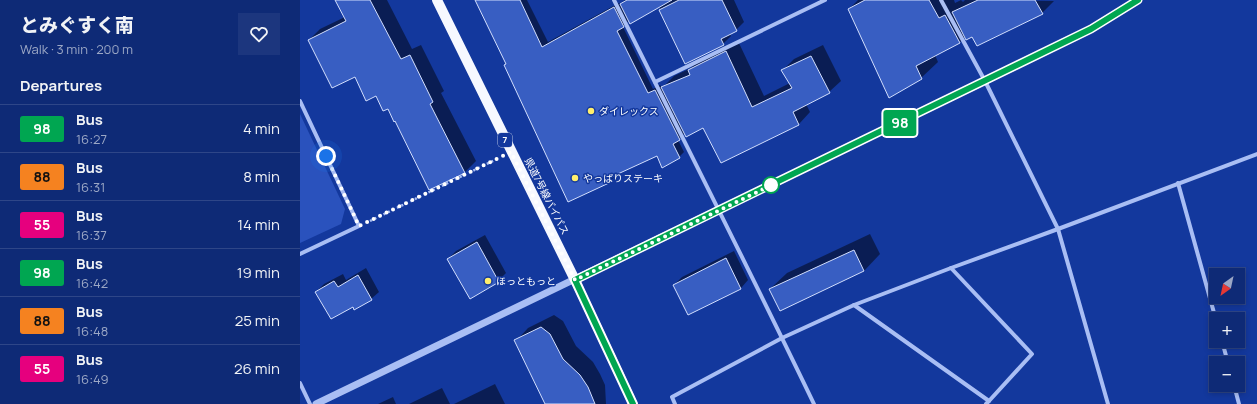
<!DOCTYPE html>
<meta charset="utf-8">
<style>
body{margin:0;font-family:Manrope,"Noto Sans JP",sans-serif;background:#1c367e;color:#f1f3f6;height:100vh;display:flex;flex-direction:column;font-size:15px;white-space:nowrap}
*{box-sizing:border-box;margin:0}
p{font-size:13px;color:#9ba7c5}
.icon{flex:none;width:22px;height:22px;fill:none;stroke:currentColor;stroke-width:2;stroke-linecap:round;stroke-linejoin:round}
.map{position:relative;flex:1;overflow:hidden}
.drawer{display:flex;flex-direction:column;background:#0e2a76;width:300px}
.drawer>*{flex:none}
.badge{padding:0 8px;border-radius:3px;font-size:14px;line-height:26px}
.needle{width:26px;rotate:213deg}
.buttons{position:absolute;left:909px;top:268px;display:grid;gap:8px}
.buttons a{display:grid;place-items:center;width:36px;height:36px;border-radius:0px;background:#0e2a76;box-shadow:0 2px 6px #0003,0 0 0 1px #2e4688;font-size:20px}
.you{position:absolute;width:20px;height:20px;margin:-10px;border:3px solid #fff;border-radius:50%;background:#1a73e8;box-shadow:0 0 0 6px #1a73e833}
.map>.badge{position:absolute;translate:-50% -50%;box-shadow:0 0 0 2px #fff}
h2{padding:0 20px;font-size:15px;line-height:36px}
.round{display:grid;place-items:center;flex:none;width:42px;height:42px;border-radius:0px;background:#1c367e}
.headline{display:flex;align-items:center;justify-content:space-between;height:68px;padding:0 20px}
h1{font-size:19px;font-weight:800;line-height:30px}
ul{padding:0;list-style:none}
li{display:flex;align-items:center;gap:12px;height:48px;padding:0 20px;border-top:1px solid #2e4688}
li div{flex:1}
li b{display:block;font-size:15px}
li em{font-style:normal}
li .badge{min-width:44px;font-weight:700;text-align:center}
main{display:flex;flex:1;min-height:0}
.map>svg:first-child{display:block}
.green{fill:#2a52bd}
.shadow{fill:#0007}
.building{fill:#385ec2;stroke:#d2defd}
.lines{fill:none;stroke-linecap:round;stroke-linejoin:round}
.path{stroke:#a9bef4;stroke-width:2.5;stroke-dasharray:2 3;stroke-linecap:butt}
.minor{stroke:#a9bef4;stroke-width:4}
.tertiary{stroke:#a9bef4;stroke-width:7}
.primary{stroke:#f6f8ff;stroke-width:10}
.line-casing{stroke:#fff;stroke-width:9}
.line{stroke:#00a651;stroke-width:6}
.walk{stroke:#fff;stroke-width:4;stroke-dasharray:0 7.2}
.poi-dot{fill:#ffee6c;stroke:#13389d;stroke-width:1.5}
.stop-dot{fill:#fff;stroke:#00a651;stroke-width:2}
.labels{text-anchor:middle;stroke-width:3;stroke-linejoin:round;paint-order:stroke}
.shield{fill:#13389d;stroke:#b8c3e2;stroke-width:1}
.shield-label{font-size:9px;font-weight:bold;fill:#fff}
.poi-label{font-size:10px;fill:#fff;stroke:#13389d;text-anchor:start}
.street-label{font-size:10px;fill:#fff;stroke:#13389d}
</style>
<main>
<section class="drawer">
<div class="headline"><div><h1>とみぐすく南</h1><p>Walk · 3 min · 200 m</p></div><a class="round"><svg class="icon" aria-label="heart" viewBox="0 0 24 24"><path d="M12 20l-8-8c-3-5 5-10 8-4 3-6 11-1 8 4z"/></svg></a></div>
<h2>Departures</h2>
<ul>
<li><span class="badge" style="background:#00a651;color:#fff">98</span><div><b>Bus</b><p>16:27</p></div><em>4 min</em></li>
<li><span class="badge" style="background:#f58220;color:#111">88</span><div><b>Bus</b><p>16:31</p></div><em>8 min</em></li>
<li><span class="badge" style="background:#e6007e;color:#fff">55</span><div><b>Bus</b><p>16:37</p></div><em>14 min</em></li>
<li><span class="badge" style="background:#00a651;color:#fff">98</span><div><b>Bus</b><p>16:42</p></div><em>19 min</em></li>
<li><span class="badge" style="background:#f58220;color:#111">88</span><div><b>Bus</b><p>16:48</p></div><em>25 min</em></li>
<li><span class="badge" style="background:#e6007e;color:#fff">55</span><div><b>Bus</b><p>16:49</p></div><em>26 min</em></li>
</ul>
</section>
<div class="map">
<svg width="957" height="404" viewBox="0 0 957 404">
<rect width="100%" height="100%" fill="#13389d"/>
<path class="green" d="M0 114 45 209 41 224 0 243Z"/>
<g class="shadow">
<path d="M36 0H87L112 49 121 45 144 91 141 93 176 161 165 172 130 189 88 107 76 95 55 76 9 40 20 29 45 17Z"/>
<path d="M176 0H227L248 42 319 3 320 5 325 0H434L444 22 436 30 429 33 431 36 423 44 385 62 359 6 329 20 323 27 353 89 360 85 362 88 374 76 391 68 400 59 438 41 464 96 490 83 483 70 494 59 523 45 541 81 529 92 506 104 510 112 499 124 422 162 403 126 385 133 378 140 384 152 379 157 357 155 314 175V177L309 182 207 64Z"/>
<path d="M558 0H654L655 3 661 0 663 2 665 0 754 1 742 13 672 36H666L660 42 635 55 638 62 621 78 549 9Z"/>
<path d="M570 234 580 254 564 271 470 289 487 273Z"/>
<path d="M185 235 206 273 198 281 148 259 156 251Z"/>
<path d="M434 251 448 280 441 288 388 314 374 285 382 277Z"/>
<path d="M66 268 79 292 71 299 53 305 16 292 24 284 43 274 46 280Z"/>
<path d="M254 315 263 321 276 346 293 362 300 374 305 385 306 404H246L216 341 228 328Z"/>
<path d="M195 384 205 404H154Z"/>
<path d="M142 388 150 404H109Z"/>
<path d="M93 397 96 404H78Z"/>
</g>
<g class="building">
<path d="M35 0H70L101 59 110 55 133 102 130 104 165 173 129 190 95 121 94 122 88 109 83 111 76 96 66 101 55 77 32 88 8 40 46 21Z"/>
<path d="M175 0H220L242 47 314 7 324 27 317 31 348 93 355 90 380 140 373 144 380 158 362 168 357 156 309 178V183L268 202 204 65 206 64Z"/>
<path d="M327 0H372L330 24 320 4Z"/>
<path d="M379 0H422L437 31 421 39 424 45 385 64 359 10Z"/>
<path d="M565 0H629L639 18 645 15 660 43 616 66 622 79 589 98 548 9Z"/>
<path d="M678 0H735L743 14 677 46 672 37 666 40 652 12Z"/>
<path d="M426 51 452 107 492 88 481 70 511 56 530 93 493 112 499 125 421 163 403 128 386 137 361 87 390 75 388 70Z"/>
<path d="M177 242 199 282 170 299 147 259Z"/>
<path d="M554 250 564 271 480 311 469 289Z"/>
<path d="M426 258 441 289 388 315 373 285Z"/>
<path d="M58 275 72 300 54 310 53 307 31 319 15 292 34 281 38 287Z"/>
<path d="M241 327 250 334 263 359 280 375 288 387 295 404H245L214 340Z"/>
</g>
<g class="lines">
<path class="path" d="M70 221 199 158"/>
<g class="minor">
<path d="M314 0C381 135 449 269 514 404"/>
<path d="M641 0 685 81 758 229 808 404"/>
<path d="M355 82 525 0"/>
<path d="M0 101 59 226 0 254"/>
<path d="M878 183 916 320"/>
<path d="M651 268 732 354 689 401"/>
<path d="M554 305 689 401 686 404"/>
<path d="M922 341 928 363"/>
<path d="M0 383 10 404"/>
<path d="M934 385 939 404"/>
<path d="M375 404 372 397 482 338 554 305 651 268 758 229 957 154"/>
</g>
<path class="tertiary" d="M16 404 685 81 791 29 838 0"/>
<path class="primary" d="M137 0 275 280 333 404"/>
</g>
<g class="lines">
<defs>
<path id="line" d="M333 404 275 280 791 29 838 0"/>
</defs>
<use href="#line" class="line-casing"/>
<use href="#line" class="line"/>
<path class="walk" d="M26 156 59 226 211 152 275 280 476 183 471 185"/>
</g>
<g class="poi-dot">
<circle cx="291" cy="111" r="4"/>
<circle cx="275" cy="178" r="4"/>
<circle cx="188" cy="281" r="4"/>
</g>
<circle class="stop-dot" cx="471" cy="185" r="8"/>
<g class="labels">
<rect class="shield" x="198" y="133" width="14" height="14" rx="3"/>
<g class="shield-label">
<text x="205" y="143">7</text>
</g>
<g class="poi-label">
<text x="299" y="115">ダイレックス</text>
<text x="283" y="182">やっぱりステーキ</text>
<text x="196" y="285">ほっともっと</text>
</g>
<g class="street-label">
<text transform="translate(247 196) rotate(63)" y="4">県道7号線バイパス</text>
</g>
</g>
</svg>
<div class="buttons">
<a><svg class="needle" viewBox="-14 -14 28 28"><path d="M0-13l5 13h-10z" fill="#e53935"/><path d="M0 13l5-13h-10z" fill="#9ba7c5"/></svg></a>
<a>+</a>
<a>−</a>
</div>
<div class="you" style="left:26px;top:156px"></div>
<b class="badge" style="left:600px;top:123px;background:#00a651;color:#fff">98</b>
</div>
</main>
